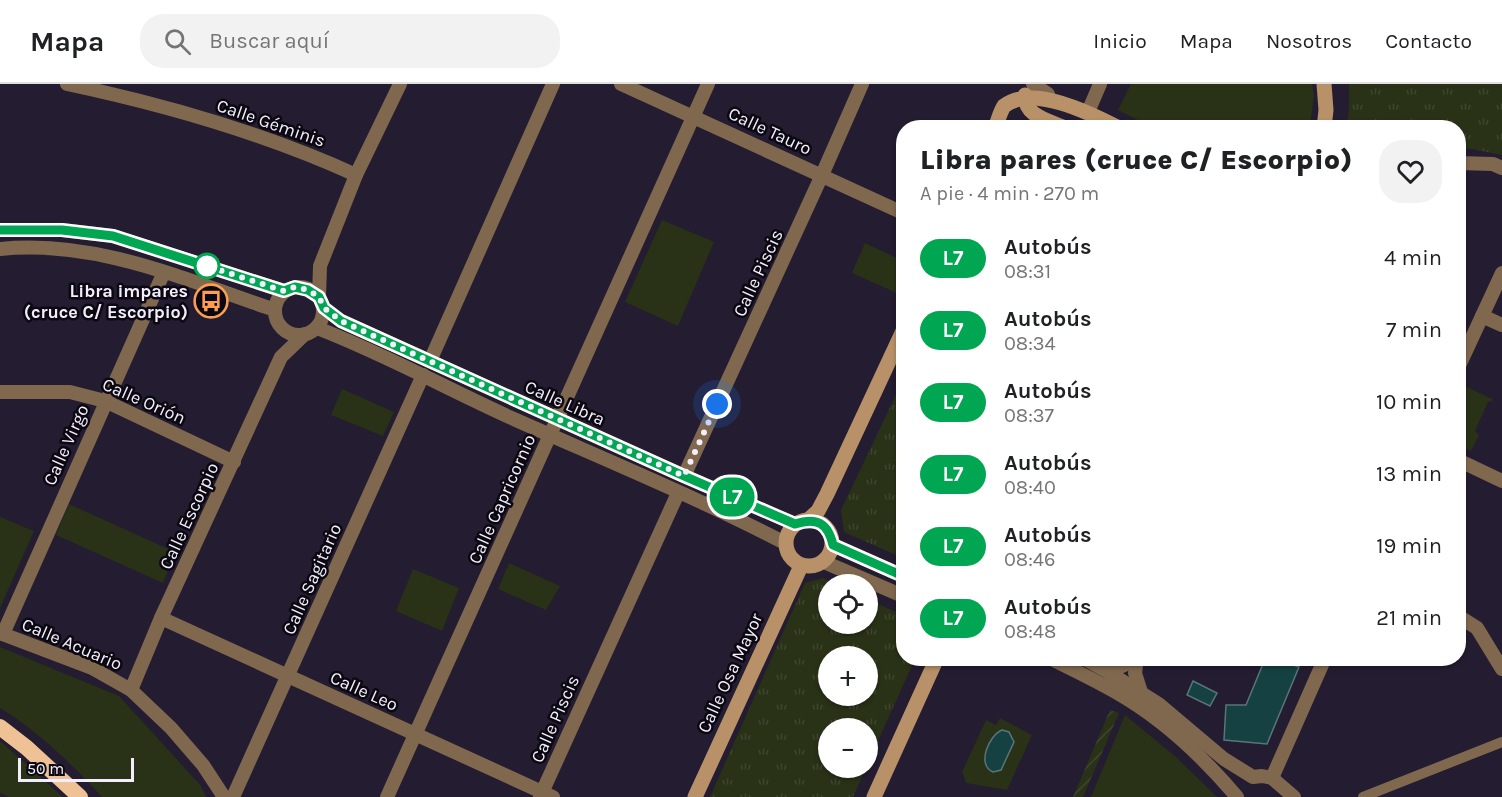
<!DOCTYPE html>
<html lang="es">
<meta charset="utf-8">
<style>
body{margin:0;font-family:Karla,sans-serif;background:#f2f2f2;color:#202124;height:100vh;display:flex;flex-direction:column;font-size:22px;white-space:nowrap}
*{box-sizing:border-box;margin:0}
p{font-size:20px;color:#757577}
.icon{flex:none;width:33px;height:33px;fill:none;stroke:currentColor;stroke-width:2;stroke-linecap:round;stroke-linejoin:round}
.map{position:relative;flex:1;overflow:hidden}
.drawer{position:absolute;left:896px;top:36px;width:570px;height:546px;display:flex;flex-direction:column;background:#fff;border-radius:24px;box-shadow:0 2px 4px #0004}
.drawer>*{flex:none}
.badge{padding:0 12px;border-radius:20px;font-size:21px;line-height:39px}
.controls{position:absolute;left:818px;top:490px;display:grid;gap:12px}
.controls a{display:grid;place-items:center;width:60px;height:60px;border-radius:50%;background:#fff;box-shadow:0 2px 4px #0004;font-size:30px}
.scale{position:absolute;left:18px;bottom:15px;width:116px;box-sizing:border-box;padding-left:6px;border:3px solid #f3eefc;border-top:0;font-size:16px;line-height:21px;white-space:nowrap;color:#f3eefc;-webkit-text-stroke:4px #0b0811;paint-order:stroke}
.you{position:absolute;width:30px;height:30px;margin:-15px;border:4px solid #fff;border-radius:50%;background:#1a73e8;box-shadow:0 0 0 9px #1a73e833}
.map>.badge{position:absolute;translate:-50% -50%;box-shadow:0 0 0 3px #fff}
.round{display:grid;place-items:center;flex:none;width:63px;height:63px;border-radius:24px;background:#f2f2f2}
.headline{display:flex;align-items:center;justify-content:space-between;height:102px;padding:0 24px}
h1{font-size:28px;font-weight:800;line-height:45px}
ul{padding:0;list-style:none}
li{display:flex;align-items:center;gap:18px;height:72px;padding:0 24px}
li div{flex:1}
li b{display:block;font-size:22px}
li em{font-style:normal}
li .badge{min-width:66px;font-weight:700;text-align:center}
header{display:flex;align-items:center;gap:36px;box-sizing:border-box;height:84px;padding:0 30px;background:#fff;border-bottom:2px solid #e0e0e0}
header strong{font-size:28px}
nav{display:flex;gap:33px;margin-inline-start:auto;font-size:21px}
.search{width:420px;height:54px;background:#f2f2f2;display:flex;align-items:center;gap:15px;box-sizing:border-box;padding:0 21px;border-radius:24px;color:#757577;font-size:22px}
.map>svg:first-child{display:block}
.grass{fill:#293117}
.park{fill:url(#park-tufts);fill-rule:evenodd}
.garden{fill:url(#garden-furrows)}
.water{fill:#164142;stroke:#58757a;stroke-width:1.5}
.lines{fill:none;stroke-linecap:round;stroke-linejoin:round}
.pedestrian{stroke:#80684f;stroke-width:10}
.minor{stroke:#80684f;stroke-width:14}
.secondary{stroke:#b89168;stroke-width:15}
.trunk{stroke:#eec294;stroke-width:16}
.line-casing{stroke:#fff;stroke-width:14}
.line{stroke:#00a651;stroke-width:9}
.walk{stroke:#f3eefc;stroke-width:6;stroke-dasharray:0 10.8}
.stop-dot{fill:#fff;stroke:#00a651;stroke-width:3}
.labels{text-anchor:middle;stroke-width:5;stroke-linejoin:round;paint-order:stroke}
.street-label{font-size:18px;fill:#f3eefc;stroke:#0b0811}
.poi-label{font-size:18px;font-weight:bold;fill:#f3eefc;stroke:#0b0811;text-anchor:end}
</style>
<header>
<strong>Mapa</strong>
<div class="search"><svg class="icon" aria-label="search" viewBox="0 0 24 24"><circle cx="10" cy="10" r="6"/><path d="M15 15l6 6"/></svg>Buscar aquí</div>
<nav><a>Inicio</a><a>Mapa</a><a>Nosotros</a><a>Contacto</a></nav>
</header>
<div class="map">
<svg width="1502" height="713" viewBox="0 0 1502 713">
<defs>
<pattern id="park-tufts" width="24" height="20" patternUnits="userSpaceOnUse" patternTransform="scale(1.5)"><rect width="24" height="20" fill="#293117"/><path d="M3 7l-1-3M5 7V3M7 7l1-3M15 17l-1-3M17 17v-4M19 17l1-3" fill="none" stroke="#3e452e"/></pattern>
<pattern id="garden-furrows" width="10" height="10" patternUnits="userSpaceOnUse" patternTransform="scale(1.5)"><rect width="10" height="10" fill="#293117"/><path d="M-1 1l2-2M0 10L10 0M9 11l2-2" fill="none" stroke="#3e452e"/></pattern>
</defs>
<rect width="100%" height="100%" fill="#241c30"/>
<g class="grass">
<path d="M1131 0H1312L1314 11 1310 43H1152L1118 26Z"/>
<path d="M662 136 714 158 678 242 625 218Z"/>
<path d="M865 159 903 177V212L852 189Z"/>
<path d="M1467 303 1494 316 1488 318 1475 347 1479 351 1471 367 1458 361V323Z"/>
<path d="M342 305 394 328 383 352 331 331Z"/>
<path d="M69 420 175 468 163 499 56 451Z"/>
<path d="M0 433 34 447 0 524Z"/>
<path d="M509 479 560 502 546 526 498 505Z"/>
<path d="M413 485 459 504 442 547 396 527Z"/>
<path d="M0 563 119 612 201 702 206 713H102C72 680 39 648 0 624Z"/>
<path d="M1125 631 1176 673 1217 713H1091Z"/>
<path d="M1000 634 1032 651 1007 706 966 699 962 688 986 636 996 641Z"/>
<path d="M0 657 63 713H9L0 709Z"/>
</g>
<g class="park">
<path d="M1349 0H1502V71L1472 65H1458V44L1347 43 1349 25Z"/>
<path d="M903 296V474L844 448 841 426Z"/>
<path d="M823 494 838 501H828V540H867V515L903 531V574L915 575 867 681V645H828V684H866L853 713H710L805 499ZM828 573H867V612H828Z"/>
</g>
<path class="garden" d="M1110 626 1119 629 1083 713H1073Z"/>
<g class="water">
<path d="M1265 575H1275L1299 583 1267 660 1224 656 1226 621H1246Z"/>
<path d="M1193 597 1217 609 1210 622 1187 611Z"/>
<path d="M1002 646 1009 648 1014 658 1001 686 993 688C976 681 989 651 1002 646Z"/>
</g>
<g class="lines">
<path class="pedestrian" d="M1363 713 1502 658"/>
<g class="minor">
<path d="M67 0C166 21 264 49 356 91"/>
<path d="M621 0 903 129"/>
<path d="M1033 0 1048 10"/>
<path d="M1088 28 1100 0"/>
<path d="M1458 79 1493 80 1502 84"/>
<path d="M0 146H62L113 152 284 207"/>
<path d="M0 165C96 155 186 196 275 226"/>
<circle cx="299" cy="227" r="24"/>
<path d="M319 213 320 182 356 91 400 0"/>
<path d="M324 224 341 237 684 392 795 440"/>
<path d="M1482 232 1502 241"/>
<path d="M317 244C385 270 449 306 516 336 606 376 698 414 785 459"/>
<path d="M430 277 553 0"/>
<path d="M1458 284 1502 189"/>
<path d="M0 308H70L105 317 234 378"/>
<path d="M1458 376 1502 397"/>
<path d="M684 392 822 91 862 0"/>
<path d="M833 461 903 492"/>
<path d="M824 478 903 512"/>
<path d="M1458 532 1477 544 1502 585"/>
<path d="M161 534 553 713"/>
<path d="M0 549 92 584 131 606 171 644 203 681 224 713"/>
<path d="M3 550 164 188"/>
<path d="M1050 574C1073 586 1097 597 1119 610 1164 636 1204 674 1237 713"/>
<path d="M1083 574 1108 588 1160 621 1224 675 1253 693 1262 692 1272 694 1294 713"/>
<path d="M1137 574 1135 589 1141 608"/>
<path d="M1108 588 1124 581 1132 574"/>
<path d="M131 606 161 534 281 273 305 250"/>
<path d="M1272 694 1325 574"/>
<path d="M233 713 423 291"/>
<path d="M387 713 708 0"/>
<path d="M540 713 678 409"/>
</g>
<g class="secondary">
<path d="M1324 0 1326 26 1324 44"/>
<path d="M1025 11C1025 33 1048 36 1065 44"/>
<path d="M995 44C998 37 1000 28 1004 22 1032 0 1090 29 1119 44"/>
<circle cx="809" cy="459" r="23"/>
<path d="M808 436 818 427 827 410 903 247"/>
<path d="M695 713 801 482"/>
<path d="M874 713 937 574"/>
</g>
<path class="trunk" d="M0 643 27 664 80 713"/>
</g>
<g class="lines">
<defs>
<path id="line" d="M0 146H62L113 152 284 207 295 203 308 206 319 213 324 224 341 237 684 392 795 440C817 433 828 439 833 461L903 492"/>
</defs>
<use href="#line" class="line-casing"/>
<use href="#line" class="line"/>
<path class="walk" d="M207 182 204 181 284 207 295 203 308 206 319 213 324 224 341 237 684 392 717 320"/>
</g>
<defs>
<symbol id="bus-ring" viewBox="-11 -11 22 22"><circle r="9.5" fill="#0b0811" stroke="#fb9e51" stroke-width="1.5"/><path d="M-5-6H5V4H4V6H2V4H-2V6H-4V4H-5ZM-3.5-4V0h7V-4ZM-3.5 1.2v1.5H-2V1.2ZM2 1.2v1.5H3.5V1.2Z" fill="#fb9e51"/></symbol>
</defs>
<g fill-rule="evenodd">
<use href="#bus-ring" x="192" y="198" width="38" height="38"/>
</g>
<circle class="stop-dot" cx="207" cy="182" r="12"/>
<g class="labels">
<g class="street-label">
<text transform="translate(271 39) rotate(19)" y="6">Calle Géminis</text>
<text transform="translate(770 47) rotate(25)" y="6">Calle Tauro</text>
<text transform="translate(758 189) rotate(-65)" y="6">Calle Piscis</text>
<text transform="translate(144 317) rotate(24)" y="6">Calle Orión</text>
<text transform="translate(565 319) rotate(24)" y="6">Calle Libra</text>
<text transform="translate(66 361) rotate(-66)" y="6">Calle Virgo</text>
<text transform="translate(502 415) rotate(-66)" y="6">Calle Capricornio</text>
<text transform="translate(189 432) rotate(-65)" y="6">Calle Escorpio</text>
<text transform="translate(312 495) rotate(-66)" y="6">Calle Sagitario</text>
<text transform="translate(72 560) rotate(23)" y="6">Calle Acuario</text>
<text transform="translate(730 589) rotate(-65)" y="6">Calle Osa Mayor</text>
<text transform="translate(364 607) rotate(24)" y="6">Calle Leo</text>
<text transform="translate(555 635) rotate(-66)" y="6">Calle Piscis</text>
</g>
<g class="poi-label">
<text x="188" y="213">Libra impares<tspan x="188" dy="21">(cruce C/ Escorpio)</tspan></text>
</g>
</g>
</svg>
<div class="controls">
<a><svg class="icon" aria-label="locate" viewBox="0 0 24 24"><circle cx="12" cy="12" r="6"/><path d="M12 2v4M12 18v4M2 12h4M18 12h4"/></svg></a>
<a>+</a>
<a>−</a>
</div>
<div class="scale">50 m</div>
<div class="you" style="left:717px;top:320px"></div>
<b class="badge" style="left:732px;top:413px;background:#00a651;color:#fff">L7</b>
<section class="drawer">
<div class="headline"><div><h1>Libra pares (cruce C/ Escorpio)</h1><p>A pie · 4 min · 270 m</p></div><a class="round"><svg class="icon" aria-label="heart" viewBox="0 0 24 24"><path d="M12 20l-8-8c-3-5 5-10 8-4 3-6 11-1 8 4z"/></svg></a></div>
<ul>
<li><span class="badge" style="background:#00a651;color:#fff">L7</span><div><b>Autobús</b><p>08:31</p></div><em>4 min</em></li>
<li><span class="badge" style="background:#00a651;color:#fff">L7</span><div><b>Autobús</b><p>08:34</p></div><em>7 min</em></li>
<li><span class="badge" style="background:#00a651;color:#fff">L7</span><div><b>Autobús</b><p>08:37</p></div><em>10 min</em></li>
<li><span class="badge" style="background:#00a651;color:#fff">L7</span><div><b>Autobús</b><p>08:40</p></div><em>13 min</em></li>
<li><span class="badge" style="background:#00a651;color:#fff">L7</span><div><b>Autobús</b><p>08:46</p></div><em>19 min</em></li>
<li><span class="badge" style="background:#00a651;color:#fff">L7</span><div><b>Autobús</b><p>08:48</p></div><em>21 min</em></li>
</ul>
</section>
</div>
